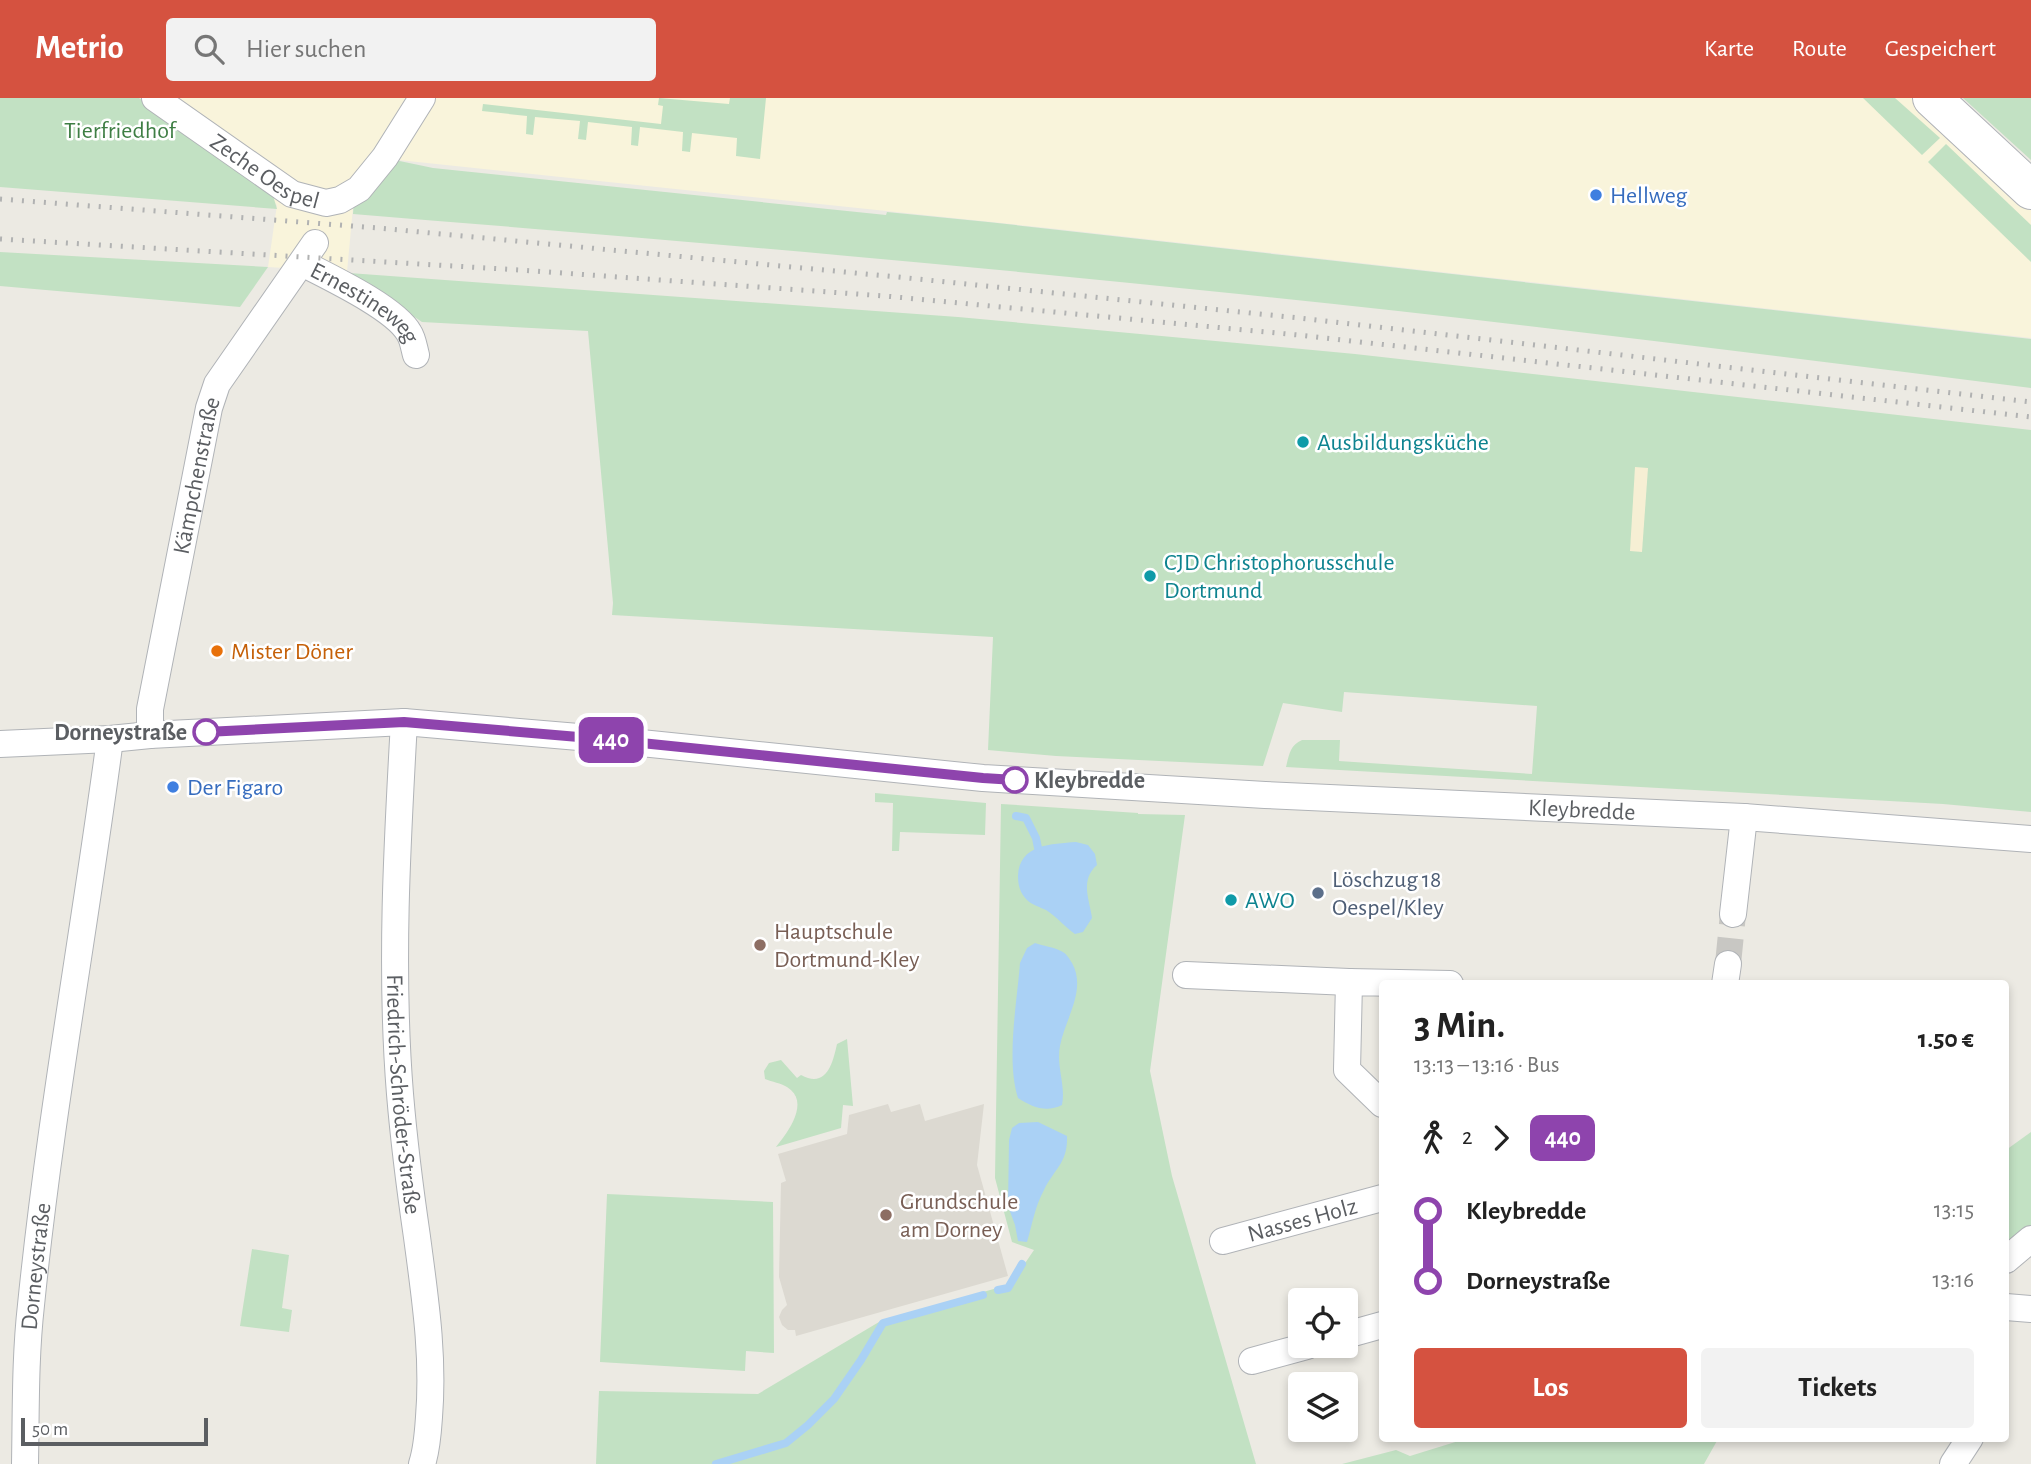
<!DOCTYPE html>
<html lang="de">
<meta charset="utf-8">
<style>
body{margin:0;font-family:"Alegreya Sans",sans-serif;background:#f2f2f2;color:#222;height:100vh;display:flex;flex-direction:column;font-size:26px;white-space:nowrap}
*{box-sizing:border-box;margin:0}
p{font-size:23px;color:#767676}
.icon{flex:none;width:38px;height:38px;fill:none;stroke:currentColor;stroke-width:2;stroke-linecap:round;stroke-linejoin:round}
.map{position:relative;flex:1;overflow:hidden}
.side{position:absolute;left:1379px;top:882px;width:630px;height:462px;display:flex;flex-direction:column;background:#fff;border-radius:7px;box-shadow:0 4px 10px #0003}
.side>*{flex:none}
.badge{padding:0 14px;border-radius:10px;font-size:24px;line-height:46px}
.tools{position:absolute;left:1288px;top:1190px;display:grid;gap:14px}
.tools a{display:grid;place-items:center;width:70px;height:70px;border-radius:7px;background:#fff;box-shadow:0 4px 10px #0003;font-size:35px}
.scale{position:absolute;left:21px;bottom:18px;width:187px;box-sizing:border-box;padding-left:7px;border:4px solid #5b5e62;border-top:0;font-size:19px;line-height:24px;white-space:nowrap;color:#5b5e62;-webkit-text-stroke:5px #fff;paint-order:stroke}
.map>.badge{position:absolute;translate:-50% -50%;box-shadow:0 0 0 4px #fff}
.legs{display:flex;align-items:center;gap:10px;height:77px;padding:0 35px;font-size:23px}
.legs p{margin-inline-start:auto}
.head{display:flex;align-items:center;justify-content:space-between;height:119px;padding:0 35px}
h1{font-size:38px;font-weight:600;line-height:52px}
.cta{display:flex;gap:14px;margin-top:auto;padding:14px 35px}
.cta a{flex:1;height:80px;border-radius:7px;background:#d55240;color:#fff;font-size:28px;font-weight:600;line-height:80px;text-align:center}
.cta a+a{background:#f2f2f2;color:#222}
ul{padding:0 35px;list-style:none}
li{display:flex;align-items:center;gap:24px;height:70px;font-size:26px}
li i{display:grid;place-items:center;width:10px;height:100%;margin:0 9px;background:currentColor}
li i::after{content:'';width:18px;height:18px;margin:-9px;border:5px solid;border-radius:50%;background:#fff}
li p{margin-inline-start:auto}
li:first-child i{background:linear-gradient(#0000 50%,currentColor 0)}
li:last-child i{background:linear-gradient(currentColor 50%,#0000 0)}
header{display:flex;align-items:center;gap:42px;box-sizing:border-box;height:98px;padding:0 35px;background:#d55240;color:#fff}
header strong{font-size:33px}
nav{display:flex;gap:38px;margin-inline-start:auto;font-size:24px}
.search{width:490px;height:63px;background:#f2f2f2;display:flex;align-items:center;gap:18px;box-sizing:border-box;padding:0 24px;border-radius:7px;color:#767676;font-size:26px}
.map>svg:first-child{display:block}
.commercial{fill:#f9f4db}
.education{fill:#dcd9d1}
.green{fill:#c2e1c3}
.sand{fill:#f6efd4}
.water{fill:#aad1f5}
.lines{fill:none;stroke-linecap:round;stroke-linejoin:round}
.stream{stroke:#aad1f5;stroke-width:8}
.street-tunnel{stroke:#c8c7c3;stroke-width:26;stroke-dasharray:26 13;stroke-linecap:butt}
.street-casing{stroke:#b0b3b7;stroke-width:28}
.secondary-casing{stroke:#afb2b7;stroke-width:40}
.street{stroke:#fff;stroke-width:26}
.secondary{stroke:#fff;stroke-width:38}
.rail{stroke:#b1b2b2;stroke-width:5;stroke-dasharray:2 9;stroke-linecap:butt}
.line-1-casing{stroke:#fff;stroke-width:16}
.line-1{stroke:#8e44ad;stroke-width:10}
.shop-dot{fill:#3f7fe0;stroke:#fff;stroke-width:2.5}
.culture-dot{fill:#0f9aa8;stroke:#fff;stroke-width:2.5}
.food-dot{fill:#e8710a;stroke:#fff;stroke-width:2.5}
.stop-1-dot{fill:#fff;stroke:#8e44ad;stroke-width:3.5}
.service-dot{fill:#5c6f8a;stroke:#fff;stroke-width:2.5}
.education-dot{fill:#8d6e63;stroke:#fff;stroke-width:2.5}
.labels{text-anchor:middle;stroke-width:5;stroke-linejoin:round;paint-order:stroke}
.park-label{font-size:24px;fill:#3e7e44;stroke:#fff}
.street-label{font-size:24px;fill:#5b5e62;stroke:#fff}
.shop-label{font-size:24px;fill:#366cbe;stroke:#fff;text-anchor:start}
.culture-label{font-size:24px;fill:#0d838f;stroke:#fff;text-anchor:start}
.food-label{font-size:24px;fill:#c56008;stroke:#fff;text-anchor:start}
.stop-label{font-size:24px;font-weight:bold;fill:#5b5e62;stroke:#fff;text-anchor:end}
.service-label{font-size:24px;fill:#4e5e75;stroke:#fff;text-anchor:start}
.education-label{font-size:24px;fill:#785e54;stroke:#fff;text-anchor:start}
</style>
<header>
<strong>Metrio</strong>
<div class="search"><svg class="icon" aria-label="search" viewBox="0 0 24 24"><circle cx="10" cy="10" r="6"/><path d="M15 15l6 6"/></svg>Hier suchen</div>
<nav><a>Karte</a><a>Route</a><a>Gespeichert</a></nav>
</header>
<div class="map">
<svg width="2031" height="1366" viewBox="0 0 2031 1366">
<rect width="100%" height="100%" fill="#eceae3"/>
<path class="commercial" d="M164 0H1925L2031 101V240L1048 130 389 61 354 99 347 174 268 169 277 107Z"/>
<path class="education" d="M888 1006 891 1014 920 1006 925 1023 984 1006 977 1067 1008 1178 796 1238 795 1232H788L782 1227 779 1219 782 1212 787 1207 779 1179 781 1085 786 1083 778 1056 847 1036 849 1017Z"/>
<g class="green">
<path d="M0 0H139L272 94 277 111 0 89Z"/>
<path d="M659 0 729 6 730 0H766L760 61 736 58 737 40 692 35 690 54 682 53 683 34 640 29 638 48 631 47 632 29 588 24 586 42 578 41 580 23 535 19 533 37 526 36 527 18 482 13 483 6 661 26 663 8 658 7Z"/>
<path d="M1863 0H1895L1940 40 1922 57Z"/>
<path d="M1963 0H2031V62Z"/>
<path d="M1946 46 2031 127V164L1928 64Z"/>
<path d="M390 61 433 70 886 117 887 114 988 124 2031 241V290C1767 257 1504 223 1239 196 944 165 649 140 353 116L354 101Z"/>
<path d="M0 154 268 169 240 209 0 188Z"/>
<path d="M349 175 958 219 1355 256 2031 332V714L1943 706 1286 669C1289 657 1290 647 1302 642H1340L1339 663 1532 676 1537 608 1344 594 1342 614 1283 605 1263 668 1056 658 988 652 993 539 612 517 613 505 588 233 422 224Z"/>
<path d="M875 695 986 705 985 737 900 734 899 753H892L893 705 875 704Z"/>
<path d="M1001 706 1138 715V716L1185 717 1150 973 1172 1078 1256 1366H596L599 1293 758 1296 879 1224 1011 1186 1034 1152 1012 1144 995 1080Z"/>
<path d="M847 941 853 1008 843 1007 841 1030 776 1049C788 1034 811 1004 787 989 781 985 772 984 765 981L764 973 769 965 781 962 797 980 801 977C827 991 833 964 837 946Z"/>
<path d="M2031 1034V1127L2006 1148V1052Z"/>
<path d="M607 1096 773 1104 774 1255 746 1253 745 1273 600 1264Z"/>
<path d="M252 1151 289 1157 282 1210 292 1212 289 1234 240 1228Z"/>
<path d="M1465 1341V1340L1718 1341 1704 1366H1342L1396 1352 1410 1358Z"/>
</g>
<path class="sand" d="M1635 369 1648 370 1642 454 1630 453Z"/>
<g class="water">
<path d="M1076 744 1088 747 1095 756 1097 767C1080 782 1089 800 1092 820L1083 834 1075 836C1065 829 1057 819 1046 812 1040 809 1032 807 1027 802 1020 795 1018 787 1018 778 1019 746 1052 746 1076 744Z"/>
<path d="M1035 845C1043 848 1054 849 1061 853 1066 855 1069 860 1072 865 1087 892 1065 921 1060 948 1056 968 1066 988 1062 1007 1046 1015 1032 1009 1018 1000 1006 963 1017 904 1020 865L1027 850Z"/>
<path d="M1038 1024 1067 1038C1068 1065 1055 1070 1044 1092 1035 1108 1032 1127 1027 1144L1018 1143 1015 1127 1008 1108 1009 1042 1012 1030 1019 1025Z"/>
</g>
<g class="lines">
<g class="stream">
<path d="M1016 718 1026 720 1036 740 1038 750"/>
<path d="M998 1192 1008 1190 1022 1166"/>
<path d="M716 1366 786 1345 808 1327 834 1301 861 1262 883 1225 983 1197"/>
</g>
<path class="street-tunnel" d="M1728 866 1733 816"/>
<defs>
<g id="street">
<path id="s1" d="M155 0 292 96 326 105 340 102 359 91 385 59 422 0"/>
<path id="s2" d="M302 165C329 179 395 210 409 235 413 241 414 250 416 257"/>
<path id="s3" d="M404 624C397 747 390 873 400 996 404 1044 410 1091 417 1139 425 1200 434 1257 429 1319 428 1334 427 1351 422 1366"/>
<path id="s4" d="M150 637V611L209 310 217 286 315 145"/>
<path id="s5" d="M0 646 110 641 150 637 404 624 602 641 983 680 1265 697 1744 719 2031 741"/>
<path d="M1733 816 1744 719"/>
<path d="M1186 877 1349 884"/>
<path d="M1725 886 1728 866"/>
<path d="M1382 1006 1347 972 1349 884 1450 886"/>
<path id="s6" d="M1223 1143 1382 1100"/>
<path d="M2006 1162 2031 1141"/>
<path d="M2006 1209 2031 1211"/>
<path d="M1346 1237 1382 1227"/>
<path d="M1252 1263 1307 1248"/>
<path id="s7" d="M25 1366C26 1313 25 1260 31 1207 50 1018 85 830 110 641"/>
<path d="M1953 1366 1970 1340"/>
</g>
<path id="secondary" d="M1932 0 2031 92"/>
</defs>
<use href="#street" class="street-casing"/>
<use href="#secondary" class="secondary-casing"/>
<use href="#street" class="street"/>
<use href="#secondary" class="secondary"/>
<g class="rail">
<path d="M0 101 378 130 898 179 1299 220 2031 304"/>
<path d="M0 141 520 172 885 198 1298 237 2031 319"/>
</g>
</g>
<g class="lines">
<defs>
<path id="line-1" d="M206 634 404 624 602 641 983 680 1015 682"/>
</defs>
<use href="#line-1" class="line-1-casing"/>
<use href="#line-1" class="line-1"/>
</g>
<g class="shop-dot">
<circle cx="1596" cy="97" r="7"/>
<circle cx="173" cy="689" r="7"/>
</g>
<g class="culture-dot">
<circle cx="1303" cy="344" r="7"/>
<circle cx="1150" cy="478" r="7"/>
<circle cx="1231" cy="802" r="7"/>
</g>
<circle class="food-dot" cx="217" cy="553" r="7"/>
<g class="stop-1-dot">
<circle cx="206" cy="634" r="12"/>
<circle cx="1015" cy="682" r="12"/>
</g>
<circle class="service-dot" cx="1318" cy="795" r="7"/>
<g class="education-dot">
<circle cx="760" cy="847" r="7"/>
<circle cx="886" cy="1117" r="7"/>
</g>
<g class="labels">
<g class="park-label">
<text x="120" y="40">Tierfriedhof</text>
</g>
<g class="street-label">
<text dy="8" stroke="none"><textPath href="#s1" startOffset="133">Zeche Oespel</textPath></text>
<text dy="8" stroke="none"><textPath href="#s2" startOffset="75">Ernestineweg</textPath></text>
<text dy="8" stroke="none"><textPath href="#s4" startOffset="264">Kämpchenstraße</textPath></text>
<text dy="8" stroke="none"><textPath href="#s5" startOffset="1586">Kleybredde</textPath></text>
<text dy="8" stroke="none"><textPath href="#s3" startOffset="373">Friedrich-Schröder-Straße</textPath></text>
<text dy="8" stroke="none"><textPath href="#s6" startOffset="82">Nasses Holz</textPath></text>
<text dy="8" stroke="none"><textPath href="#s7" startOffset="198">Dorneystraße</textPath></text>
</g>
<g class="shop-label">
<text x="1610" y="105">Hellweg</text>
<text x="187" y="697">Der Figaro</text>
</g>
<g class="culture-label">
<text x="1317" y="352">Ausbildungsküche</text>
<text x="1164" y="472">CJD Christophorusschule<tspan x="1164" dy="28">Dortmund</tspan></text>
<text x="1245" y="810">AWO</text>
</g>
<g class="food-label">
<text x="231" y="561">Mister Döner</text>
</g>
<g class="stop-label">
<text x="187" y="642">Dorneystraße</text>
<text x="1034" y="690" text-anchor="start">Kleybredde</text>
</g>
<g class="service-label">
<text x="1332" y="789">Löschzug 18<tspan x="1332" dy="28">Oespel/Kley</tspan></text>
</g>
<g class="education-label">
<text x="774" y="841">Hauptschule<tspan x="774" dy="28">Dortmund-Kley</tspan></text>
<text x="900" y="1111">Grundschule<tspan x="900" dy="28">am Dorney</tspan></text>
</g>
</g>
</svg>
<div class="tools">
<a><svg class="icon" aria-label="locate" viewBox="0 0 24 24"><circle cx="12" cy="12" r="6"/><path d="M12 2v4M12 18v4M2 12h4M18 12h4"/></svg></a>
<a><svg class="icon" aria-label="layers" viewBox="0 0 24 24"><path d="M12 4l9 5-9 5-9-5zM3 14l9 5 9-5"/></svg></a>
</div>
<div class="scale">50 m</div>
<b class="badge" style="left:611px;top:642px;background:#8e44ad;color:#fff">440</b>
<section class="side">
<div class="head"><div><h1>3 Min.</h1><p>13:13 – 13:16 · Bus</p></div><b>1.50 €</b></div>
<div class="legs"><svg class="icon" aria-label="walk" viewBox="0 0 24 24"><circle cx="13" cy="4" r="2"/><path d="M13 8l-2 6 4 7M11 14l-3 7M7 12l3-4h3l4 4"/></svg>2<svg class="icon" aria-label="forward" viewBox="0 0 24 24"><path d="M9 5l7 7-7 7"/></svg><b class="badge" style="background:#8e44ad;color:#fff">440</b></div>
<ul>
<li><i style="color:#8e44ad"></i><b>Kleybredde</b><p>13:15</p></li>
<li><i style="color:#8e44ad"></i><b>Dorneystraße</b><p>13:16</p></li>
</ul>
<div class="cta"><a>Los</a><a>Tickets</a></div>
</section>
</div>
